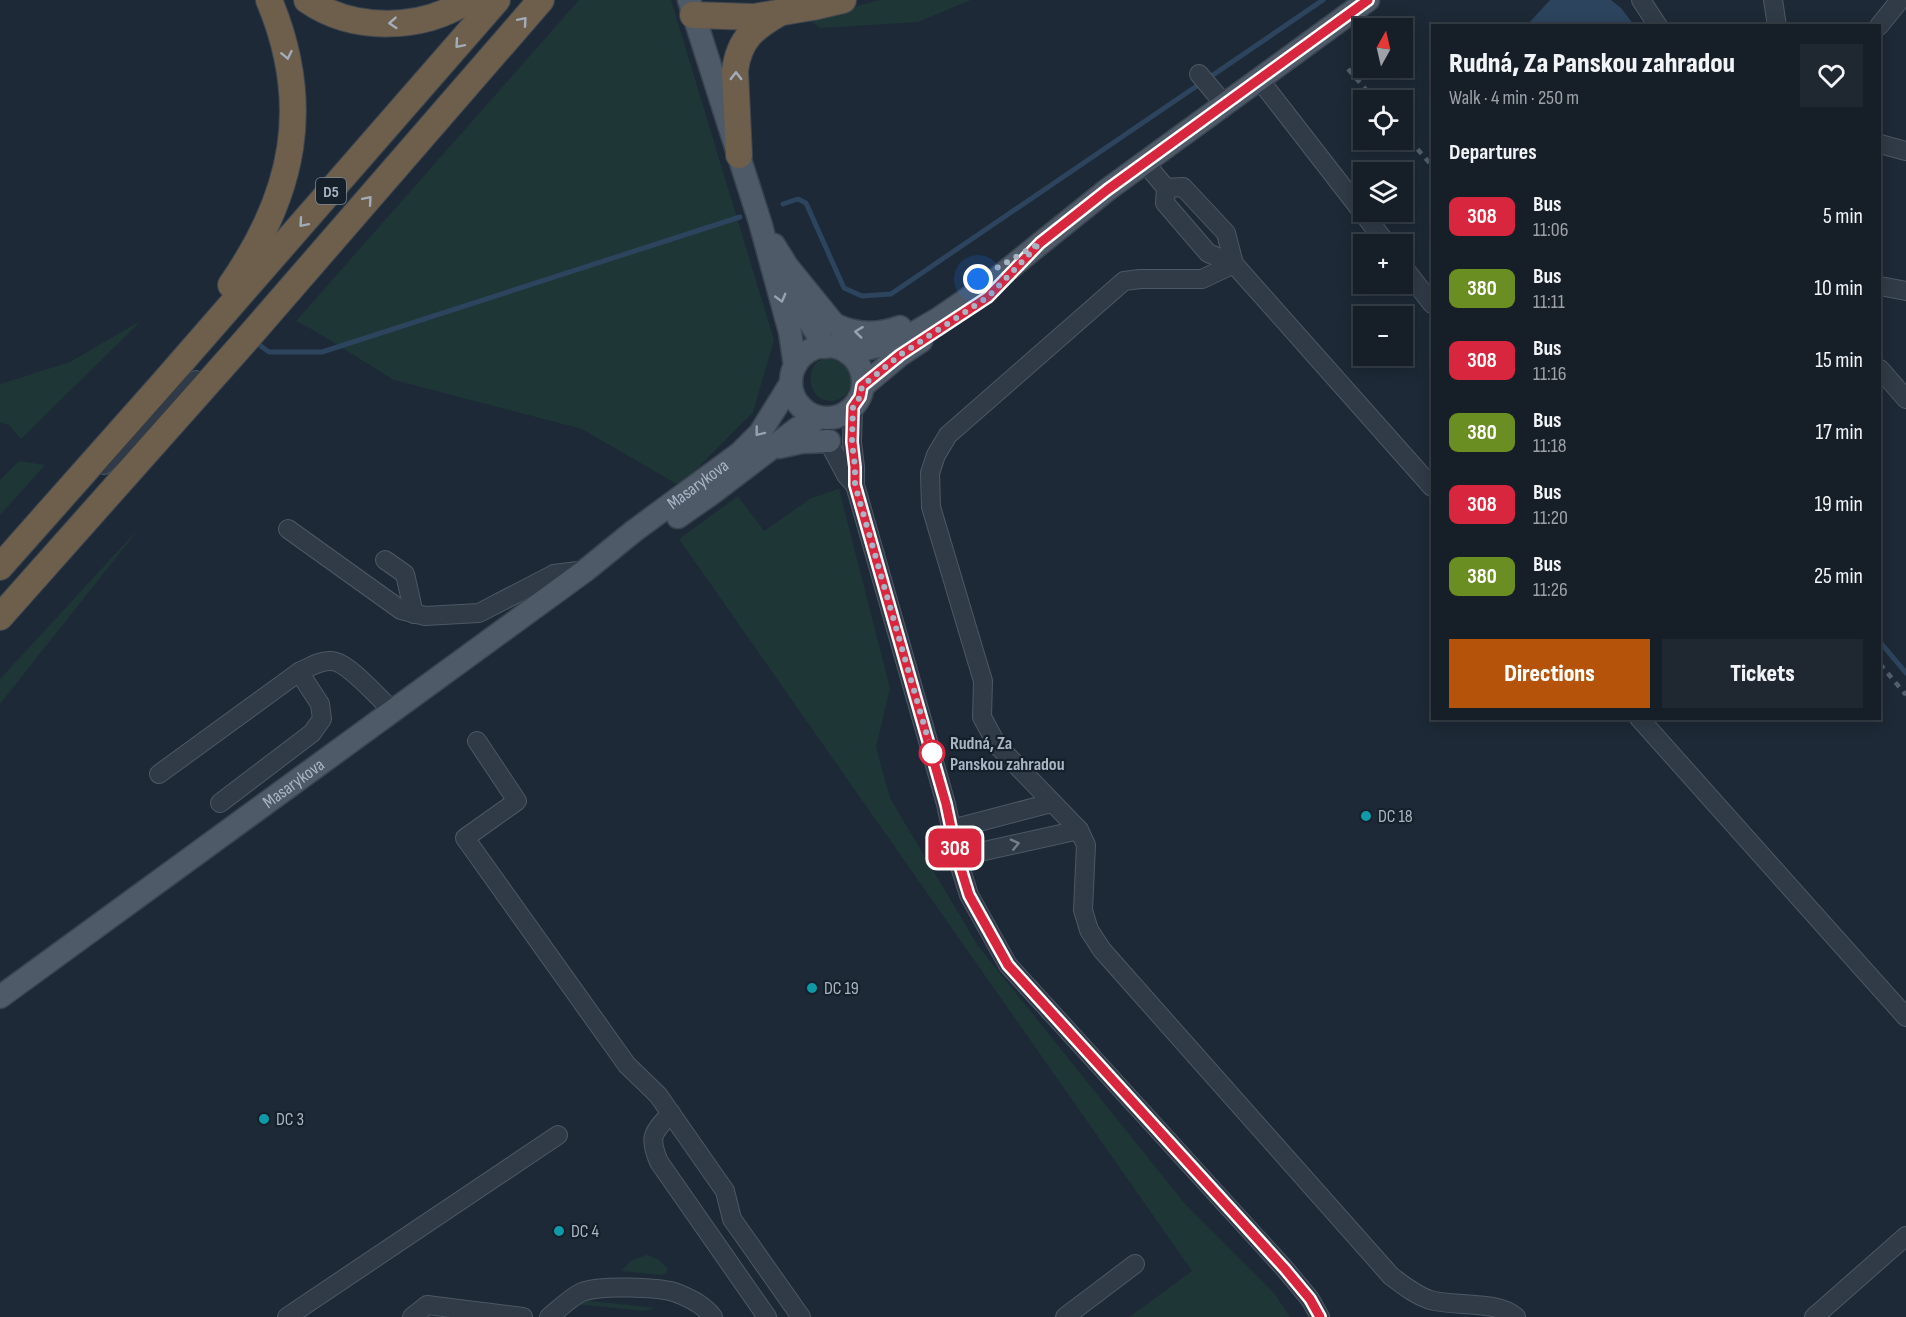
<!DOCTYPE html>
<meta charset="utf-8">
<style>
body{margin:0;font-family:"Sofia Sans Condensed",sans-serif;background:#1f2730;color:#f1f3f6;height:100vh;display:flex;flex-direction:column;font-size:22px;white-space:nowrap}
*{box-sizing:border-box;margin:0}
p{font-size:20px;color:#9ea2a8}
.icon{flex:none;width:33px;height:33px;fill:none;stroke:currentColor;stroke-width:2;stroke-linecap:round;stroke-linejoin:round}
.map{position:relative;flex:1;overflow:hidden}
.details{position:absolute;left:1431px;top:24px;width:450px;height:696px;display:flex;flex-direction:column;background:#161f28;border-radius:0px;box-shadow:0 3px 15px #0003,0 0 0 2px #353d45}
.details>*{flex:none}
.badge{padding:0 12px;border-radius:9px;font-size:21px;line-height:39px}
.needle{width:39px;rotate:8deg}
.controls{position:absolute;left:1353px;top:18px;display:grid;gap:12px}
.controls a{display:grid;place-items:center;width:60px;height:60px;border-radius:0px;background:#161f28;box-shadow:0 3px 15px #0003,0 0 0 2px #353d45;font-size:30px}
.you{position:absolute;width:30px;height:30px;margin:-15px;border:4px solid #fff;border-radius:50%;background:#1a73e8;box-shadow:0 0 0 9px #1a73e833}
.map>.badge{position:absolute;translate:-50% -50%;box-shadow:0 0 0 3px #fff}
h2{padding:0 18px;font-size:22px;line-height:54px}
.round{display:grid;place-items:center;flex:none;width:63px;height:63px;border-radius:0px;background:#1f2730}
.headline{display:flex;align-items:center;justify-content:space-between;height:102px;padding:0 18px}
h1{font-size:28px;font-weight:800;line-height:45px}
.cta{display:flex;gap:12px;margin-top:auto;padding:12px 18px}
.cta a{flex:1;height:69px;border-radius:0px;background:#b45309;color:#fff;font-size:24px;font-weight:800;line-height:69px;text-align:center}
.cta a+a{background:#1f2730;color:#f1f3f6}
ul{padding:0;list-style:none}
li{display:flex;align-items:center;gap:18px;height:72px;padding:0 18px}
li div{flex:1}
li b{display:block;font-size:22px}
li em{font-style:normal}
li .badge{min-width:66px;font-weight:700;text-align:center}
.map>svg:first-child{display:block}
.green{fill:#1f3637}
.water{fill:#2c445d}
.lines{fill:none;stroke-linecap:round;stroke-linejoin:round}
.stream{stroke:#2c445d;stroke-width:5}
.minor-casing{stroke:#4d5865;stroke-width:20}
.major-casing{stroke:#394450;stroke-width:25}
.highway-casing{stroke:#3b4551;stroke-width:28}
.minor{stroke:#303b47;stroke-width:18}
.major{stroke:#4e5a67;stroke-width:22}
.highway{stroke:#6e5e4c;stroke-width:26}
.rail{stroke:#515f6e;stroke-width:4.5;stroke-dasharray:6 6;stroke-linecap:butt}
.oneway{stroke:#a3acb9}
.oneway2{stroke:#97a3b2}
.oneway3{stroke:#737e8c}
.line-casing{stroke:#fff;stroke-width:14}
.line{stroke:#d7263d;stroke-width:9}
.walk{stroke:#a9b5c5;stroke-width:6;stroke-dasharray:0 10.8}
.stop-dot{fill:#fff;stroke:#d7263d;stroke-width:3}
.culture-dot{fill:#0f9aa8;stroke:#16202b;stroke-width:2}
.labels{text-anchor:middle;stroke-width:4.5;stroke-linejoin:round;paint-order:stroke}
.shield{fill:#16202b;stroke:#7d8897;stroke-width:1.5}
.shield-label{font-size:16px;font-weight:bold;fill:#a9b5c5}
.street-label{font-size:18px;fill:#a9b5c5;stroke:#16202b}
.stop-label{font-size:18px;font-weight:bold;fill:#a9b5c5;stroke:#16202b;text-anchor:start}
.poi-label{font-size:18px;fill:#a9b5c5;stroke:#16202b;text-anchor:start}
</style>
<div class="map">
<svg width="1906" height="1317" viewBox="0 0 1906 1317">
<rect width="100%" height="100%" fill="#1d2936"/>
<g class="green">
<path d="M579 0H671L774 340 753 412 680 486 582 429 394 380 315 331 296 321Z"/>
<path d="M879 0H971L918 22 821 28 807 20Z"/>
<path d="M142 320 21 439 9 425 0 422V384L70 362Z"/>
<path d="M828 358C842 360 855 373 850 388 847 394 843 398 837 400 816 407 802 379 816 363 819 360 824 359 828 358Z"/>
<path d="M19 461 45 465 0 515V480Z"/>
<path d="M839 489 890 688 876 747 890 798 978 946 1186 1205 1274 1293 1290 1317H1129L1192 1271 679 539 738 496 764 531 811 498Z"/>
<path d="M141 526 0 704V679Z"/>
<path d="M646 1255 658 1259 667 1268V1273L662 1275 621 1271 632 1260Z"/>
<path d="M582 1300 656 1308 644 1311 575 1304Z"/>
</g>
<path class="water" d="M1550 0H1611L1621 8 1634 25H1527Z"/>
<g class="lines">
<g class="stream">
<path d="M783 204 798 199 806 203 844 288 862 296 891 294 1323 0"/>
<path d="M255 342 269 352H322L740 217"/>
<path d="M1880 642 1906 673"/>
</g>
<defs>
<g id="minor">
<path d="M1641 0 1658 26"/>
<path d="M1773 0 1777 26"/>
<path d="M1879 26 1900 0"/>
<path d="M1199 74 1225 105"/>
<path d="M1259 79 1387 244"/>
<path d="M1880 144 1906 151"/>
<path d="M1145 163 1166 188 1165 203 1208 253 1234 264 1432 487"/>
<path d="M1166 188 1183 187 1226 233 1234 264"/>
<path d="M1234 264 1202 279H1140L1124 281 948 435 936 455 930 473 931 507 983 681 982 717 997 745 1079 830 1086 845 1083 910 1089 930 1102 950 1391 1276C1403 1285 1415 1295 1430 1300 1454 1307 1497 1300 1516 1317"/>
<path d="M1402 265 1432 304"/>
<path d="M1880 286 1906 291"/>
<path d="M1880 369 1906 399"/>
<path d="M853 407 852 442 855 467V485L946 804 957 857 969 895 1008 965 1285 1269 1310 1299 1320 1317"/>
<path d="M822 430 846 475 855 485"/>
<path d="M104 465 196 380"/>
<path d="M288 529 401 610 425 616 479 613 554 574 586 570"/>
<path d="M385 560 405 574 414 614"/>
<path d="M1639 718 1906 1017"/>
<path d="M477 741 517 801 465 838 627 1065 658 1095 725 1191 732 1219 801 1317"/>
<path d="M159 774 299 672C308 668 320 660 331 661 348 661 379 699 393 711"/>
<path d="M220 803 312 733 322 719 320 704 299 672"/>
<path d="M952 829 1051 803"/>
<path d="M957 857 1079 830"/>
<path d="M671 1113C653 1133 648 1136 659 1162L767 1317"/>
<path d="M287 1317 558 1135"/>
<path d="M412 1317 427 1305 523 1317"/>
<path d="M549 1317C559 1309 571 1297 582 1292 600 1285 656 1287 674 1292 688 1297 704 1305 713 1317"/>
<path d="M1065 1317 1135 1264"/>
<path d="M1814 1317 1906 1236"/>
</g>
<g id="major">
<path d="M689 0 760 222 790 332 795 366"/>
<path d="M774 245 787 266 834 324C855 335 878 335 900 327"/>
<path d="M796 290 808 319 825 347"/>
<circle cx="827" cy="382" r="36"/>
<path d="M848 353 900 341 938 319 995 280 1107 190 1368 0"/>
<path d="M863 386 900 355 921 341"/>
<path d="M779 447 802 442 829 441"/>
<path d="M678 517 711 494 798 428 814 421"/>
<path id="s1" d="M0 997 586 570 634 531 740 453 760 433 791 383"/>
</g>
<g id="highway">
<path d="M307 0C353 32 422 31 468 0"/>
<path d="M693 15 754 17 813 7 843 0"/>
<path d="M739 155 735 71C739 38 755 27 781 12"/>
<path d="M231 285C294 194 313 105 269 0"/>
<path d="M0 567 164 382 497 0"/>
<path d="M0 617 247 339 541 0"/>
</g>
</defs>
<use href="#minor" class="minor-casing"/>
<use href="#major" class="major-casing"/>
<use href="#highway" class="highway-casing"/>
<use href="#minor" class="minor"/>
<use href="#major" class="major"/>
<use href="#highway" class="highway"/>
<g class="rail">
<path d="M1348 69 1375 100"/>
<path d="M1402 131 1432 166"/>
<path d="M1880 664 1906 695"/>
</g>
</g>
<defs><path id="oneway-chevron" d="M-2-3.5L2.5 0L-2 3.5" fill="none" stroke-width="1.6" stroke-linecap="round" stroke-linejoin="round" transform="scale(1.5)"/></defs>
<g class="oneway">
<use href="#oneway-chevron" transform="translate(523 21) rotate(-49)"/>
<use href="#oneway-chevron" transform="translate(393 23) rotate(176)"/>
<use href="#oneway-chevron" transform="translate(459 44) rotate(131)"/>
<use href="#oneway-chevron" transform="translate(287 55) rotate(78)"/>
<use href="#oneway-chevron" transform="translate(736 76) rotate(-90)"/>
<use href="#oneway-chevron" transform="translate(368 200) rotate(-49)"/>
<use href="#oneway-chevron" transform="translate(303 223) rotate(131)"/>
</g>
<g class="oneway2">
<use href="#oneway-chevron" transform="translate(781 298) rotate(75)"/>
<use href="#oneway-chevron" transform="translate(859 332) rotate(-173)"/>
<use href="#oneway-chevron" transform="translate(759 432) rotate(128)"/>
</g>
<use class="oneway3" href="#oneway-chevron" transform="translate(1015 844) rotate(-13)"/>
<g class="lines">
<defs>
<path id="line" d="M1320 1317 1310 1299 1285 1269 1008 965 969 895 957 856 946 804 855 485V467L852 442 853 407 860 397 862 386 900 355 988 297 1040 243 1107 190 1368 0"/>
</defs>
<use href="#line" class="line-casing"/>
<use href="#line" class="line"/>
<path class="walk" d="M932 753 855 485V467L852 442 853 407 860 397 862 386 900 355 988 297 1040 243 978 279"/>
</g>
<circle class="stop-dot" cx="932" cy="753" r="12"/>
<g class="culture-dot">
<circle cx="1366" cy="816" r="6"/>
<circle cx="812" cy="988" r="6"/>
<circle cx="264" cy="1119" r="6"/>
<circle cx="559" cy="1231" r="6"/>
</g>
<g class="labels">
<rect class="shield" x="316" y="178" width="30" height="26" rx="4.5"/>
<g class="shield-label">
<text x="331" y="197">D5</text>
</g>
<g class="street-label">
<text dy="6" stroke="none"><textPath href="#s1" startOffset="866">Masarykova</textPath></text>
<text dy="6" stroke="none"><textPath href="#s1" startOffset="363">Masarykova</textPath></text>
</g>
<g class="stop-label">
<text x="950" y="749">Rudná, Za<tspan x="950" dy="21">Panskou zahradou</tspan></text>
</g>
<g class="poi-label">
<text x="1378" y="822">DC 18</text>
<text x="824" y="994">DC 19</text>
<text x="276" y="1125">DC 3</text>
<text x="571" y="1237">DC 4</text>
</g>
</g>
</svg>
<div class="controls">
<a><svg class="needle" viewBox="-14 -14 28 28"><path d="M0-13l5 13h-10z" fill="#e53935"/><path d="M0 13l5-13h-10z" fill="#9ea2a8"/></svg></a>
<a><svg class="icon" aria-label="locate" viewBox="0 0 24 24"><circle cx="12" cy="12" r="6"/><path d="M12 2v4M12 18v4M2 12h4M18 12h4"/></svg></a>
<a><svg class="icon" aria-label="layers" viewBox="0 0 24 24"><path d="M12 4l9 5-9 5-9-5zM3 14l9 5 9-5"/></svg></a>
<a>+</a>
<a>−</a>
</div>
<div class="you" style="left:978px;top:279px"></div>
<b class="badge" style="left:955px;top:848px;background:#d7263d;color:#fff">308</b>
<section class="details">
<div class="headline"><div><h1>Rudná, Za Panskou zahradou</h1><p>Walk · 4 min · 250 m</p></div><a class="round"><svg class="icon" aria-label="heart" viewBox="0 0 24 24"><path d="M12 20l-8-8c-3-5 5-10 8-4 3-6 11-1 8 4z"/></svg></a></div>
<h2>Departures</h2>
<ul>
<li><span class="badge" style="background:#d7263d;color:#fff">308</span><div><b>Bus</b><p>11:06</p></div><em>5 min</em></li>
<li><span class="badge" style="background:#6b8e23;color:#fff">380</span><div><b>Bus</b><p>11:11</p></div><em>10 min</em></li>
<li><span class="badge" style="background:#d7263d;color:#fff">308</span><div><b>Bus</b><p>11:16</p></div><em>15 min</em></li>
<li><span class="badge" style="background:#6b8e23;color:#fff">380</span><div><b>Bus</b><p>11:18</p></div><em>17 min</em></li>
<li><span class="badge" style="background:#d7263d;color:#fff">308</span><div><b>Bus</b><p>11:20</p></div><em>19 min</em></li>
<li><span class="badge" style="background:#6b8e23;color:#fff">380</span><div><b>Bus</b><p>11:26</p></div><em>25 min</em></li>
</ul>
<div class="cta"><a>Directions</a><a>Tickets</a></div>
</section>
</div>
